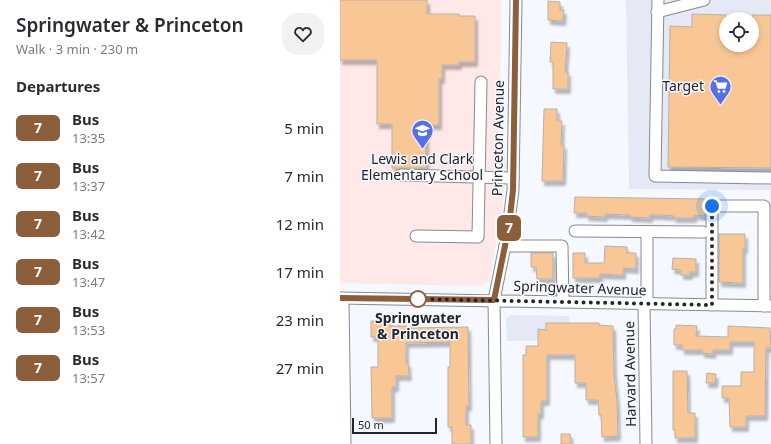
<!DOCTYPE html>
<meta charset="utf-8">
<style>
body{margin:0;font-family:"Noto Sans",sans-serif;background:#f2f2f3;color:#2b2b33;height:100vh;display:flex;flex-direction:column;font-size:15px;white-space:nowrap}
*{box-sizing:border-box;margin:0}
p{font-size:13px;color:#7c7c81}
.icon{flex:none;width:22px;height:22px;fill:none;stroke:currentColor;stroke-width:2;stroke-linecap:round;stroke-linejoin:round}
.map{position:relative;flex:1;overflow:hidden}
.details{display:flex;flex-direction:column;background:#fff;width:340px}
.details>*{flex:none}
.badge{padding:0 8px;border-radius:6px;font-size:14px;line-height:26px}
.tools{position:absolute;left:379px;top:12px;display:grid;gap:8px}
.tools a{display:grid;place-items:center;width:40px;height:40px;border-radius:50%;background:#fff;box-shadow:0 2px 6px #0003;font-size:20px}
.scale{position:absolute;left:12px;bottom:10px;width:85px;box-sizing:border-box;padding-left:4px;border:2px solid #242528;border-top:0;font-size:11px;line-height:14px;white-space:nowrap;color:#242528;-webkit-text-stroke:3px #f5f8ff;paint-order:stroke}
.you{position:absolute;width:20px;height:20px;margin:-10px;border:3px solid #fff;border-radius:50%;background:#1a73e8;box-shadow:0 0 0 6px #1a73e833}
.map>.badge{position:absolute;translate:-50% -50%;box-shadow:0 0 0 2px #fff}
h2{padding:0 16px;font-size:15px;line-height:36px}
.round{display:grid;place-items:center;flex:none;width:42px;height:42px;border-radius:16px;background:#f2f2f3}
.summary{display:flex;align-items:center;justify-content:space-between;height:68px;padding:0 16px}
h1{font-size:19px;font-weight:600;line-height:30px}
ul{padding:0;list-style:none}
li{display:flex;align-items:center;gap:12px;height:48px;padding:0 16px}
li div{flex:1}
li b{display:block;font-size:15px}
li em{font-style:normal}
li .badge{min-width:44px;font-weight:700;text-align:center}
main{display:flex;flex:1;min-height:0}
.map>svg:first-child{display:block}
.built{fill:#e4e9f5;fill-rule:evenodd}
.education{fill:#fee8e8}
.building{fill:#f9c796;stroke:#b7b0a9;filter:url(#shadow)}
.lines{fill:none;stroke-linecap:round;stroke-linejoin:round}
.minor-casing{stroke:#878a92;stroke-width:13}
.minor{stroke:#fff;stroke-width:11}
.line-casing{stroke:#fff;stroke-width:9}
.line{stroke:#8b5e3c;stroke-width:6}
.walk{stroke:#242528;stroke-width:4;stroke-dasharray:0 7.2}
.stop-dot{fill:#fff;stroke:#8b5e3c;stroke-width:2}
.labels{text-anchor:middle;stroke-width:3;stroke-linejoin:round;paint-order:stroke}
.poi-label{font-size:14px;fill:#242528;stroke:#f5f8ff;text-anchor:end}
.street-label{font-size:14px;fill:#242528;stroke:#f5f8ff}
.stop-label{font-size:14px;font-weight:bold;fill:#242528;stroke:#f5f8ff}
</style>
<main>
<section class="details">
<div class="summary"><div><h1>Springwater &amp; Princeton</h1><p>Walk · 3 min · 230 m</p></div><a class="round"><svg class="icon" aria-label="heart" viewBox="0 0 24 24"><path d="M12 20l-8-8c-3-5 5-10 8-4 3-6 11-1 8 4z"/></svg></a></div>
<h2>Departures</h2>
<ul>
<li><span class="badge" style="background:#8b5e3c;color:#fff">7</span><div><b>Bus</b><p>13:35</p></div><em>5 min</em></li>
<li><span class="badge" style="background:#8b5e3c;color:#fff">7</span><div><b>Bus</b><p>13:37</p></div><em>7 min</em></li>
<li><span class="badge" style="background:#8b5e3c;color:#fff">7</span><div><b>Bus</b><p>13:42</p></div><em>12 min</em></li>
<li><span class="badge" style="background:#8b5e3c;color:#fff">7</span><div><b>Bus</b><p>13:47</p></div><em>17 min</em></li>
<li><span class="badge" style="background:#8b5e3c;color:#fff">7</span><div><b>Bus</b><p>13:53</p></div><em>23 min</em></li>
<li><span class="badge" style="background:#8b5e3c;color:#fff">7</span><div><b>Bus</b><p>13:57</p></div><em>27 min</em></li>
</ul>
</section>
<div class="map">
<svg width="431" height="444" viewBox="0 0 431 444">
<defs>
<filter id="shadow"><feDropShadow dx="2.5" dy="4.5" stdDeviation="1" flood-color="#0004"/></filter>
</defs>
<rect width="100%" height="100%" fill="#f5f8ff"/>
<g class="built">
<path d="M286 0H431V293L430 190 289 189ZM386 19H412V45H386Z"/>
<path d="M172 315 229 316V341H167L166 319 169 316Z"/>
</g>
<path class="education" d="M0 0H161L160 139 167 164 161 218 149 281 141 286 0 283Z"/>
<g class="building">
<path d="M0 0H87V14H119V16H135V62H119V65H102V79H99V125H86V168H52V124H37V60H0Z"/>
<path d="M208 1 220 2V10H224L223 21 208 20Z"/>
<path d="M352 14 386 15V45H412V15H431V168L328 167 330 26 352 27Z"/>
<path d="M211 42 227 43 225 72H228V89H213V62H210Z"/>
<path d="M204 109H217V121H222L221 145H224L223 181H202Z"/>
<path d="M235 197 365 199V216L354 215V218H334V216L320 215H310V218L290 217V215L265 214V217L246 216 247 213H234Z"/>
<path d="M379 234H405V249H403V283L379 282Z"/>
<path d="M265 246 287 247V253H296V269L283 268V275L260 274V278H233V253H245V263H264Z"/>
<path d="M191 253H213V279H197L196 267H191Z"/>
<path d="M333 258 356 259V272H350V275H341V270L332 269Z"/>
<path d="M31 321H50V326H67V328L128 327 129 406H126V425H131V444H112V427H108V367H110V342L66 343V363H68L69 376H56V387H52V418H32L31 367H38V337H31Z"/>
<path d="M206 323H259V325L273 326 274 374 277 401 278 436 262 437 261 415H259L258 400H246V383H235V355H207V401H201V414H198V437H183V355H186V346H198V329L206 330Z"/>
<path d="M336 325 357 326 356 336 388 337V326L430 328 431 348H426L425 416H406V427H390L389 398H382V386H401V372H414V342H390V350H373V354L362 353V350H342V345H334V329H336Z"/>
<path d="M333 371H347L348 413H355V438H335V430H333Z"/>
<path d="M367 373 376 374 375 383H366Z"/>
<path d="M221 434H230L231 444H221Z"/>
</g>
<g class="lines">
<defs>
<g id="minor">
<path d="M318 0 315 176 431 178"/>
<path d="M317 12 364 0"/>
<path d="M61 175 173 178"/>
<path d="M235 231 363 232"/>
<path d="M76 236 138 237 141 82"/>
<path d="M165 246H222L223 302"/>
<path d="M0 298 431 306"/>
<path d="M3 298 5 444"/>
<path d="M304 304 306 444"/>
<path d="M307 304V232"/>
<path d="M372 305V206H424V306"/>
<path d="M156 444 154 300 167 236 173 190 176 0"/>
</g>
</defs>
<use href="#minor" class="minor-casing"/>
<use href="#minor" class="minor"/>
</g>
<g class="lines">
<defs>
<path id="line" d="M0 298 154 300 169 226 173 190 176 0"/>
</defs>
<use href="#line" class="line-casing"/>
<use href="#line" class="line"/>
<path class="walk" d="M78 299 372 305V206"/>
</g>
<defs>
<symbol id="supermarket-pin" viewBox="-11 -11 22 30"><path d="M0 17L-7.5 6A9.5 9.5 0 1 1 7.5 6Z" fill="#5670e6" stroke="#f5f8ff"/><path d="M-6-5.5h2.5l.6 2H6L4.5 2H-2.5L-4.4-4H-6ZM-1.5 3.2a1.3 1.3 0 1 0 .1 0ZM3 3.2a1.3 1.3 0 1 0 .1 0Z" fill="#fff"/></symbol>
<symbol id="school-pin" viewBox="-11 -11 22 30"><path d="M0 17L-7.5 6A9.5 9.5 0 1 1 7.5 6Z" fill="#5670e6" stroke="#f5f8ff"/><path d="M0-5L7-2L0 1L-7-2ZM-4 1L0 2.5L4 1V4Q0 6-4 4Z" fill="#fff"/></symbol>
</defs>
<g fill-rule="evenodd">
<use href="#supermarket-pin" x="368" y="74" width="25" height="34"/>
<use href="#school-pin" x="70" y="118" width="25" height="34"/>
</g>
<circle class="stop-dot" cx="78" cy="299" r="8"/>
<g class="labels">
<g class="poi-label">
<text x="364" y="91">Target</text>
<text x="82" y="164" text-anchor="middle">Lewis and Clark<tspan x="82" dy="16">Elementary School</tspan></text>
</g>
<g class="street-label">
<text transform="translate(158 138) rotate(-89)" y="5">Princeton Avenue</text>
<text transform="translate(240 288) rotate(2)" y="5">Springwater Avenue</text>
<text transform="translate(290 374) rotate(-91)" y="5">Harvard Avenue</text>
</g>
<g class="stop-label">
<text x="78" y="323">Springwater<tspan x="78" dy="16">&amp; Princeton</tspan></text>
</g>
</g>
</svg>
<div class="tools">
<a><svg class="icon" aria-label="locate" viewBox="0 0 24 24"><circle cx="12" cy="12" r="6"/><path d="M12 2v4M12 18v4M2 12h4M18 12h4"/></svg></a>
</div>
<div class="scale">50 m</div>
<div class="you" style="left:372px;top:206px"></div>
<b class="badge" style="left:169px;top:228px;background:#8b5e3c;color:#fff">7</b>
</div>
</main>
